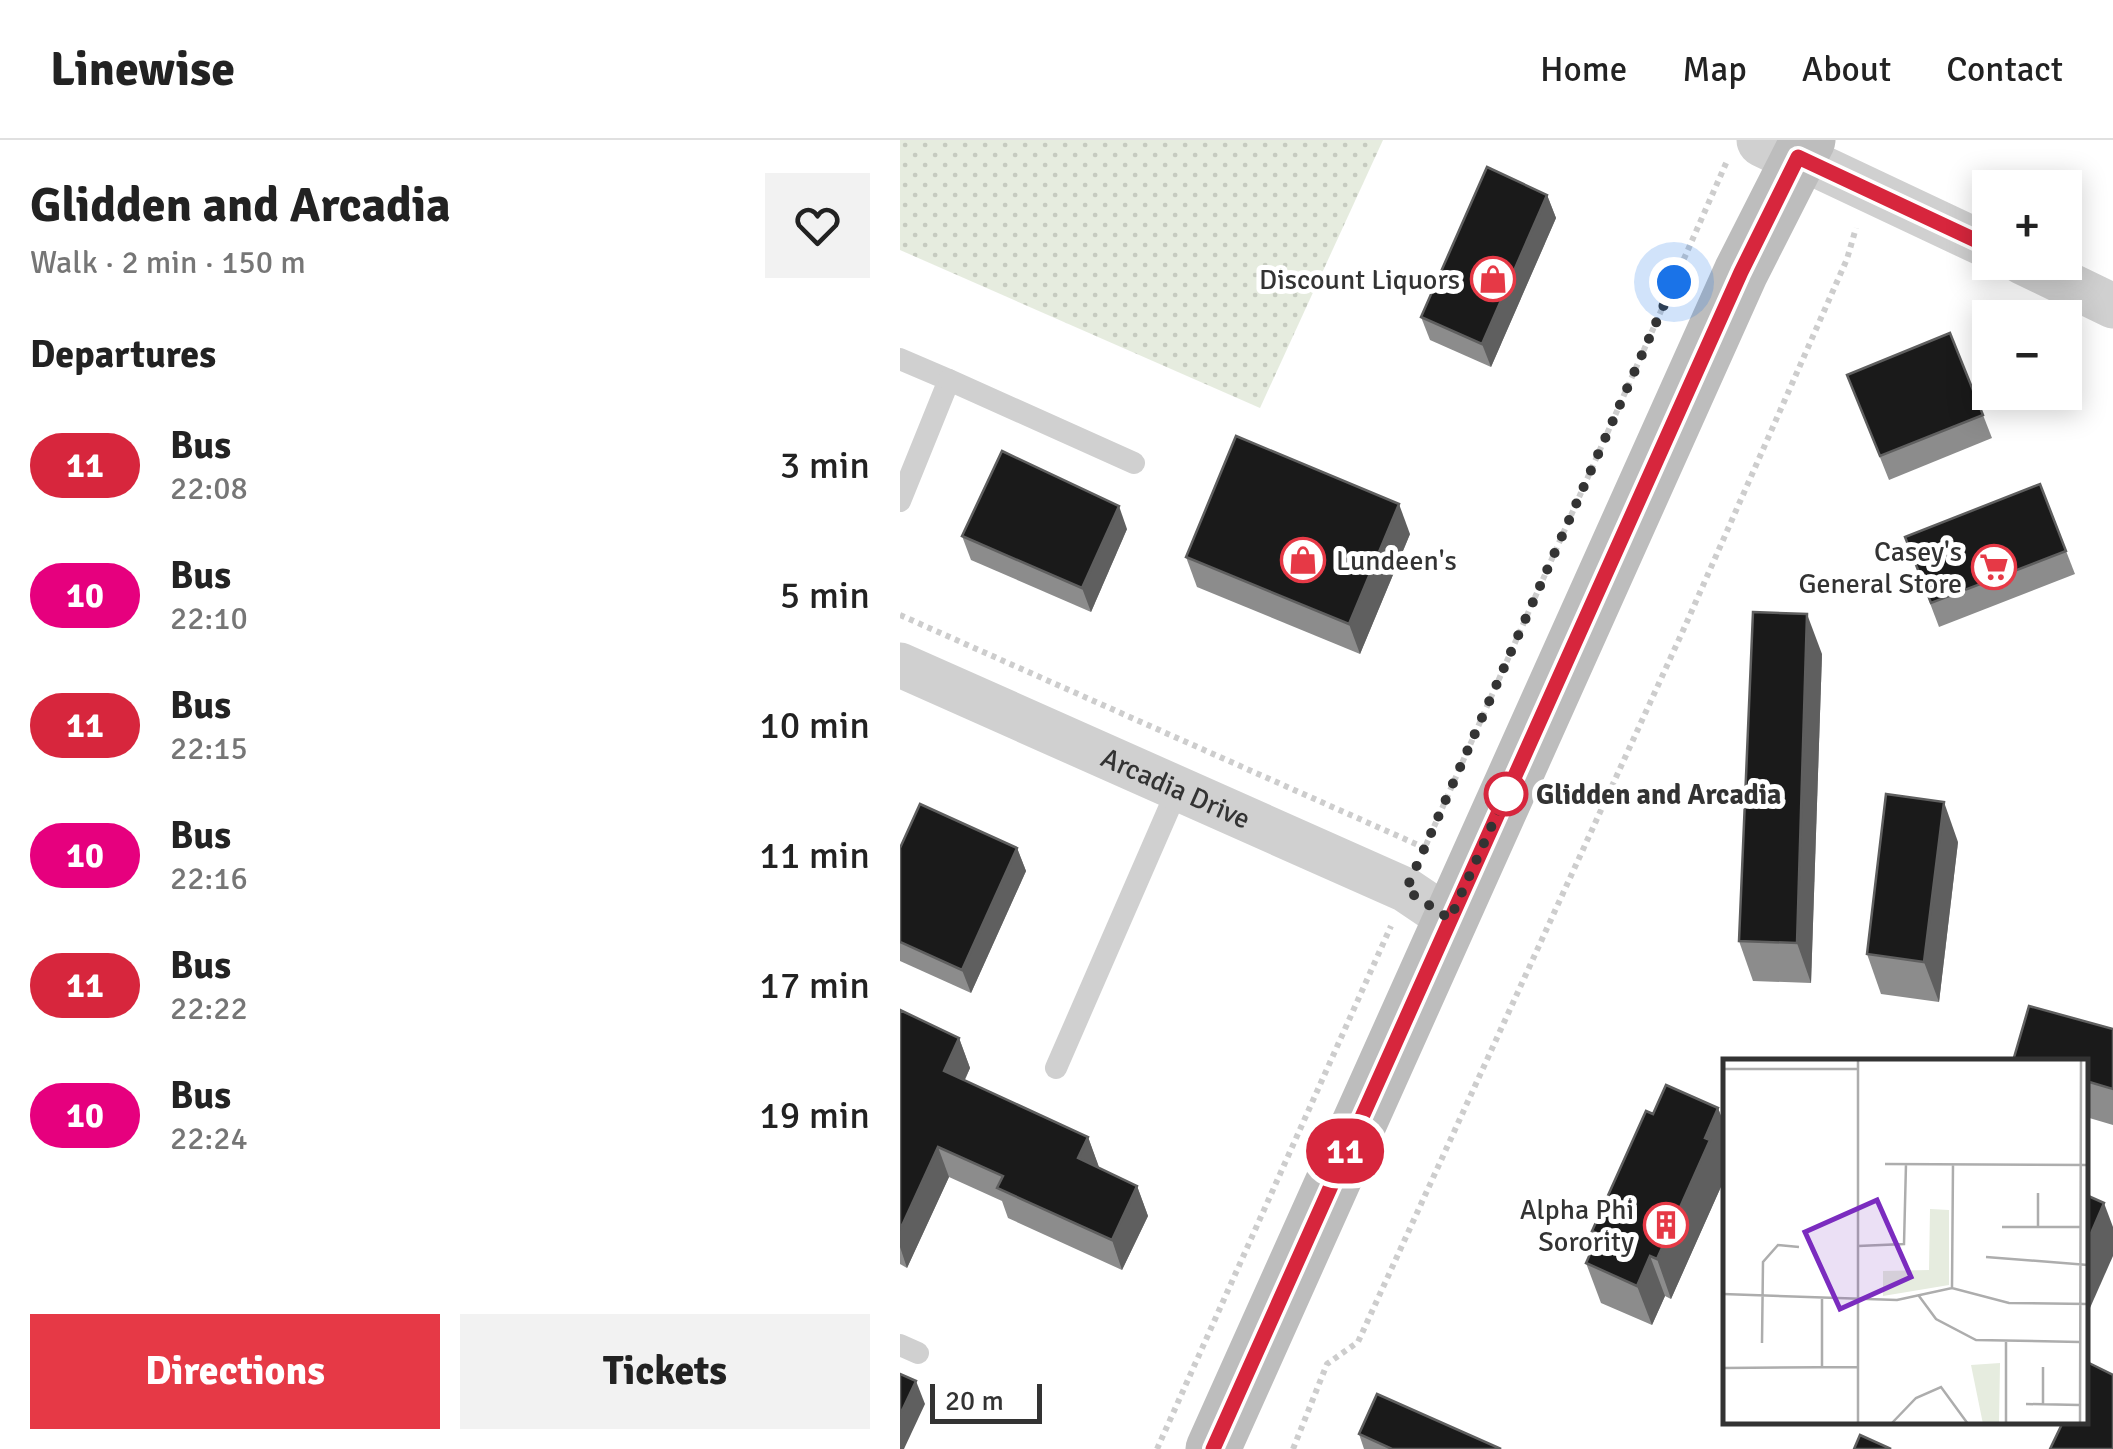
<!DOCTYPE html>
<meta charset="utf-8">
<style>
body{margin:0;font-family:Signika,sans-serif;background:#f2f2f2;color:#222;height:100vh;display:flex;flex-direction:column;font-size:38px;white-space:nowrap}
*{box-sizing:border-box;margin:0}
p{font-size:32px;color:#767676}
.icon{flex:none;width:55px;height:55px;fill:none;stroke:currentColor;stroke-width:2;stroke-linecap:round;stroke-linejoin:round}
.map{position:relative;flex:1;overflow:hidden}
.sheet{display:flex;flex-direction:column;background:#fff;width:900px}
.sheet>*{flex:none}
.badge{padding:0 20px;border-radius:32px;font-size:35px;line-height:65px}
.buttons{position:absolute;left:1072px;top:30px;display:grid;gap:20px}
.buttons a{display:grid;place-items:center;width:110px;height:110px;border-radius:0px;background:#fff;box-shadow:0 5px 25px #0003;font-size:50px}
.scale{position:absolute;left:30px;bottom:25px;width:112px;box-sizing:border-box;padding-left:10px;border:5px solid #333;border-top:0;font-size:28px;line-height:35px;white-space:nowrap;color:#333;-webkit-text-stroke:8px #fff;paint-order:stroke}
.you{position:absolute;width:50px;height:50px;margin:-25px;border:8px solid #fff;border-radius:50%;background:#1a73e8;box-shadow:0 0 0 15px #1a73e833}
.map>.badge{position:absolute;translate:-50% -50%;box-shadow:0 0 0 5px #fff}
h2{padding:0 30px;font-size:38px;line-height:90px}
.round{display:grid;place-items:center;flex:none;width:105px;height:105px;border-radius:0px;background:#f2f2f2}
.overview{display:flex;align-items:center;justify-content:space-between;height:170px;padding:0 30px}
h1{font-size:48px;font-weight:700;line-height:75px}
.button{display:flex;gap:20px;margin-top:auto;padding:20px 30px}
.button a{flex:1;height:115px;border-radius:0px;background:#e63946;color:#fff;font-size:40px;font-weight:700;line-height:115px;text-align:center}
.button a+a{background:#f2f2f2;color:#222}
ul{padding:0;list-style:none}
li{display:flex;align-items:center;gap:30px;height:130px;padding:0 30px}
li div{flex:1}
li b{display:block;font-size:38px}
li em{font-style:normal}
li .badge{min-width:110px;font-weight:700;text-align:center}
header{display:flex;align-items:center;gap:60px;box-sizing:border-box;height:140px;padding:0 50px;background:#fff;border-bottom:2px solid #e0e0e0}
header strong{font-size:48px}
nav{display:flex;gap:55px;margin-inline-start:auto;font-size:35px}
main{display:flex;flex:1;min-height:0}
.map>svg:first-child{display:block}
.green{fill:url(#green-dots)}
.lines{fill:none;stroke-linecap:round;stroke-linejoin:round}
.path{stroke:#cdcdcd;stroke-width:6;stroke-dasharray:5 5;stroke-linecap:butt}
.service{stroke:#d0d0d0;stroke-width:22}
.minor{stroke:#d0d0d0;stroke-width:45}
.tertiary{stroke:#d0d0d0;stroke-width:55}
.secondary{stroke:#bdbdbd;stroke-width:55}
.wall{fill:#8c8c8c}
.shaded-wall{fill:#5f5f5f}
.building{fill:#1a1a1a;stroke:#5f5f5f;stroke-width:2.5}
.line-casing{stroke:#fff;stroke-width:22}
.line{stroke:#d7263d;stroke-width:15}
.walk{stroke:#333;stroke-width:10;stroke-dasharray:0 18}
.stop-dot{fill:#fff;stroke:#d7263d;stroke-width:5}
.labels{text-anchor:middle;stroke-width:10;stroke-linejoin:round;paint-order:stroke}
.poi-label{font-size:28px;fill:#333;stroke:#fff;text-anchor:end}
.street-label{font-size:28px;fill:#333;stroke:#fff}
.stop-label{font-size:28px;font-weight:bold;fill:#333;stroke:#fff;text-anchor:start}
.inset-road{fill:none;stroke:#adadad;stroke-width:2.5}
.view{fill:#7b2cbf;fill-opacity:0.15;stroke:#7b2cbf;stroke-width:5}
.inset-edge{fill:none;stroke:#333;stroke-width:5}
</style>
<header>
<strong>Linewise</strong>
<nav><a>Home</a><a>Map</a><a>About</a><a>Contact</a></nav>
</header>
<main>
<section class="sheet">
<div class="overview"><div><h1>Glidden and Arcadia</h1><p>Walk · 2 min · 150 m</p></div><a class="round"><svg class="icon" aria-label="heart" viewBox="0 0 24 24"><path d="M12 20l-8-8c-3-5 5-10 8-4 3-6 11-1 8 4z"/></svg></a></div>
<h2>Departures</h2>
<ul>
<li><span class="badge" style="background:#d7263d;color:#fff">11</span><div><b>Bus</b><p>22:08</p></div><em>3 min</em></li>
<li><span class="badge" style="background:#e6007e;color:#fff">10</span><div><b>Bus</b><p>22:10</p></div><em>5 min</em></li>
<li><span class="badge" style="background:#d7263d;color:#fff">11</span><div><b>Bus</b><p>22:15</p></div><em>10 min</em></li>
<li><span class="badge" style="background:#e6007e;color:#fff">10</span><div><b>Bus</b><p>22:16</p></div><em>11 min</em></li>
<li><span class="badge" style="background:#d7263d;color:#fff">11</span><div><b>Bus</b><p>22:22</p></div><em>17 min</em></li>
<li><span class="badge" style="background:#e6007e;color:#fff">10</span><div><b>Bus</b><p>22:24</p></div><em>19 min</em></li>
</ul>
<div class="button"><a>Directions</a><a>Tickets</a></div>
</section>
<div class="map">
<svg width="1213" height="1309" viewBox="0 0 1213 1309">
<defs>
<pattern id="green-dots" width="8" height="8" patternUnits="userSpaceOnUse" patternTransform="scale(2.5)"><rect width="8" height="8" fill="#e6ecdf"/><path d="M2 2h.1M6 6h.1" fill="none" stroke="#c6cbc0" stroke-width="1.8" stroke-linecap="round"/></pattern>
</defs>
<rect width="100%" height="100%" fill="#fff"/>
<path class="green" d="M0 0H483L360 268 0 110Z"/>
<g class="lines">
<g class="path">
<path d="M0 475 525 708"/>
<path d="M522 714 827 21"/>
<path d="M257 1309 491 786"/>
<path d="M393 1309 427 1224 458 1202 786 484 947 119 956 88"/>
</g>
<g class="service">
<path d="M0 219 49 240 0 361"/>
<path d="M49 240 234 323"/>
<path d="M156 928 278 648"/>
<path d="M0 1205 18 1213"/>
</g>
<g class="minor">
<path d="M899 17 1090 107"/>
<path d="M1122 122 1213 166"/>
<path id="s1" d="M0 525 506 750 549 779"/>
</g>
<path class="tertiary" d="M864 0 899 17"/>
<path class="secondary" d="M313 1309 841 132 908 0"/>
</g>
<g class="wall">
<path d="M647 55 656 78 591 227 530 200 521 177Z"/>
<path d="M947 235 1083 275 1092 298 989 340Z"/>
<path d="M1140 344 1175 434 1039 487 1005 397Z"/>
<path d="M227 389 191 472 71 420 62 396Z"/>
<path d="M510 394 460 514 297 447 286 417Z"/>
<path d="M922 514 911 843 853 841 839 801Z"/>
<path d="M1058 702 1039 862 981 854 967 814Z"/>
<path d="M0 708H117L126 731 71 853 0 821Z"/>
<path d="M0 870 59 898 70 928 65 940 188 997 199 1028 237 1046 248 1076 222 1130 108 1078 102 1061 49 1037 7 1128 0 1124Z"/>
<path d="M1213 889V985L1186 977V922Z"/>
<path d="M818 968 826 989V1024L822 1032 824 1040 771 1159 765 1156 752 1185 701 1163 686 1123 696 1101 692 1091 753 974Z"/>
<path d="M459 1294 601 1309H464Z"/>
</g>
<g class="shaded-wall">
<path d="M647 55 656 78 591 227 582 204Z"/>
<path d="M499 364 510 394 460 514 449 484Z"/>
<path d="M219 366 227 389 191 472 182 448Z"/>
<path d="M907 474 922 514 911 843 897 803Z"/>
<path d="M1044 662 1058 702 1039 862 1024 822Z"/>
<path d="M117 708 126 731 71 853 62 830Z"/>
<path d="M59 898 70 928 55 960 44 931Z"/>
<path d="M818 968 826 989V1024L822 1032 824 1040 771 1159 757 1119Z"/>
<path d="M188 997 199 1027 189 1048 178 1018Z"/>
<path d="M38 1007 49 1037 7 1128 0 1107V1090Z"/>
<path d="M237 1046 248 1076 222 1130 212 1100Z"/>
<path d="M1204 1063 1213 1087V1116L1186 1177V1105Z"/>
<path d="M750 1116 765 1156 752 1185 737 1146Z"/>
<path d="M16 1241 25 1264 4 1309H0V1275Z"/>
</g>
<g class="building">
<path d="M587 27 647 55 582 204 521 177Z"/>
<path d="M1050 193 1083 275 980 316 947 235Z"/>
<path d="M336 296 499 364 449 484 286 417Z"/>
<path d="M102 311 219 366 182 448 62 396Z"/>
<path d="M1140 344 1166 411 1031 463 1005 397Z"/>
<path d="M853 472 907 474 897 803 839 801Z"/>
<path d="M986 654 1044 662 1024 822 967 814Z"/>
<path d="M20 664 117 708 62 830 0 802V708Z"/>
<path d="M1129 866 1213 889V949L1186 941V922L1113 921Z"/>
<path d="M0 870 59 898 44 931 188 997 178 1018 237 1046 212 1100 97 1048 103 1036 38 1007 0 1090Z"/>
<path d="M766 945 818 968 805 998 810 1000 757 1119 750 1116 737 1146 686 1123 699 1094 692 1091 746 971 753 974Z"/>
<path d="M1186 1055 1204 1063 1186 1105Z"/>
<path d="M1189 1223 1213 1235V1309H1150L1163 1282H1186V1230Z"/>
<path d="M0 1234 16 1241 0 1275Z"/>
<path d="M477 1254 601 1309H492L459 1294Z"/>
<path d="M960 1295 991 1309H954Z"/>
</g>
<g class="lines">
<defs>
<path id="line" d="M313 1309 841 132 898 17 1090 107"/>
</defs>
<use href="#line" class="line-casing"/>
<use href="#line" class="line"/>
<path class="walk" d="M606 654 550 779 506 750 774 142"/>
</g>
<defs>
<symbol id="shop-ring" viewBox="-11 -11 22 22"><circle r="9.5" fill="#fff" stroke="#e63946" stroke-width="1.5"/><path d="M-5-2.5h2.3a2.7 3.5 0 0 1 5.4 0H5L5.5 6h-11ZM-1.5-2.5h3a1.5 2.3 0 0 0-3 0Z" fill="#e63946"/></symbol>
<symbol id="supermarket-ring" viewBox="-11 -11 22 22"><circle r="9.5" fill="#fff" stroke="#e63946" stroke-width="1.5"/><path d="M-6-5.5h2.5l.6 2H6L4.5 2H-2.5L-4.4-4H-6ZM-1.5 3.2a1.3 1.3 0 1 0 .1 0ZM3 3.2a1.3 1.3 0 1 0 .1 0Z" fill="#e63946"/></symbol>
<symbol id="building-ring" viewBox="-11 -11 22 22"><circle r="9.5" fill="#fff" stroke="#e63946" stroke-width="1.5"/><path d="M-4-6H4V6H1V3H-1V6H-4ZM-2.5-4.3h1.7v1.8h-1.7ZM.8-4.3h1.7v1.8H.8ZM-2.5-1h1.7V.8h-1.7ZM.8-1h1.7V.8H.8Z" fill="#e63946"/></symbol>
</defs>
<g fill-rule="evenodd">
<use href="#shop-ring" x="568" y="114" width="50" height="50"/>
<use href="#shop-ring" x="378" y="395" width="50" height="50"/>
<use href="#supermarket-ring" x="1069" y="402" width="50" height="50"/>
<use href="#building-ring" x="741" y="1060" width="50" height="50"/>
</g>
<circle class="stop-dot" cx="606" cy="654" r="20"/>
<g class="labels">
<g class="poi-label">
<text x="560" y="149">Discount Liquors</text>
<text x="1062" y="421">Casey's<tspan x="1062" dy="32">General Store</tspan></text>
<text x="436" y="430" text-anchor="start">Lundeen's</text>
<text x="734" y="1079">Alpha Phi<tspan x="734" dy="32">Sorority</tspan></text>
</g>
<g class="street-label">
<text dy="10" stroke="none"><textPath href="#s1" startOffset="302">Arcadia Drive</textPath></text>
</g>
<g class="stop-label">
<text x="636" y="664">Glidden and Arcadia</text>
</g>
</g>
<g transform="translate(823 919)">
<rect width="365" height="365" fill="#fff"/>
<path d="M207 150 226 151V226L160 237V212L206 211ZM277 304 276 365H260L248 306Z" fill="#e6ecdf"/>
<path class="inset-road" d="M0 10H135M162 105 365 106M315 134V168M279 168H357M135 187 181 185 183 105M263 198 365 206M229 229 230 105M0 235 174 241 229 229 286 244 365 245M196 237 213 260 253 281 357 283M99 240V308M39 284 40 203 55 186 76 188M320 308V345M0 309 135 308M303 345 357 346M135 365V0M168 365 193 339 218 328 245 365M283 365V283M357 365 358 0"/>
<path class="view" d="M154 141 188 218 117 250 82 173Z"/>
<rect width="365" height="365" class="inset-edge"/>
</g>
</svg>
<div class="buttons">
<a>+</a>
<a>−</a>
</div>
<div class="scale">20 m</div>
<div class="you" style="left:774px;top:142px"></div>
<b class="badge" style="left:445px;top:1011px;background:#d7263d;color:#fff">11</b>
</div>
</main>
